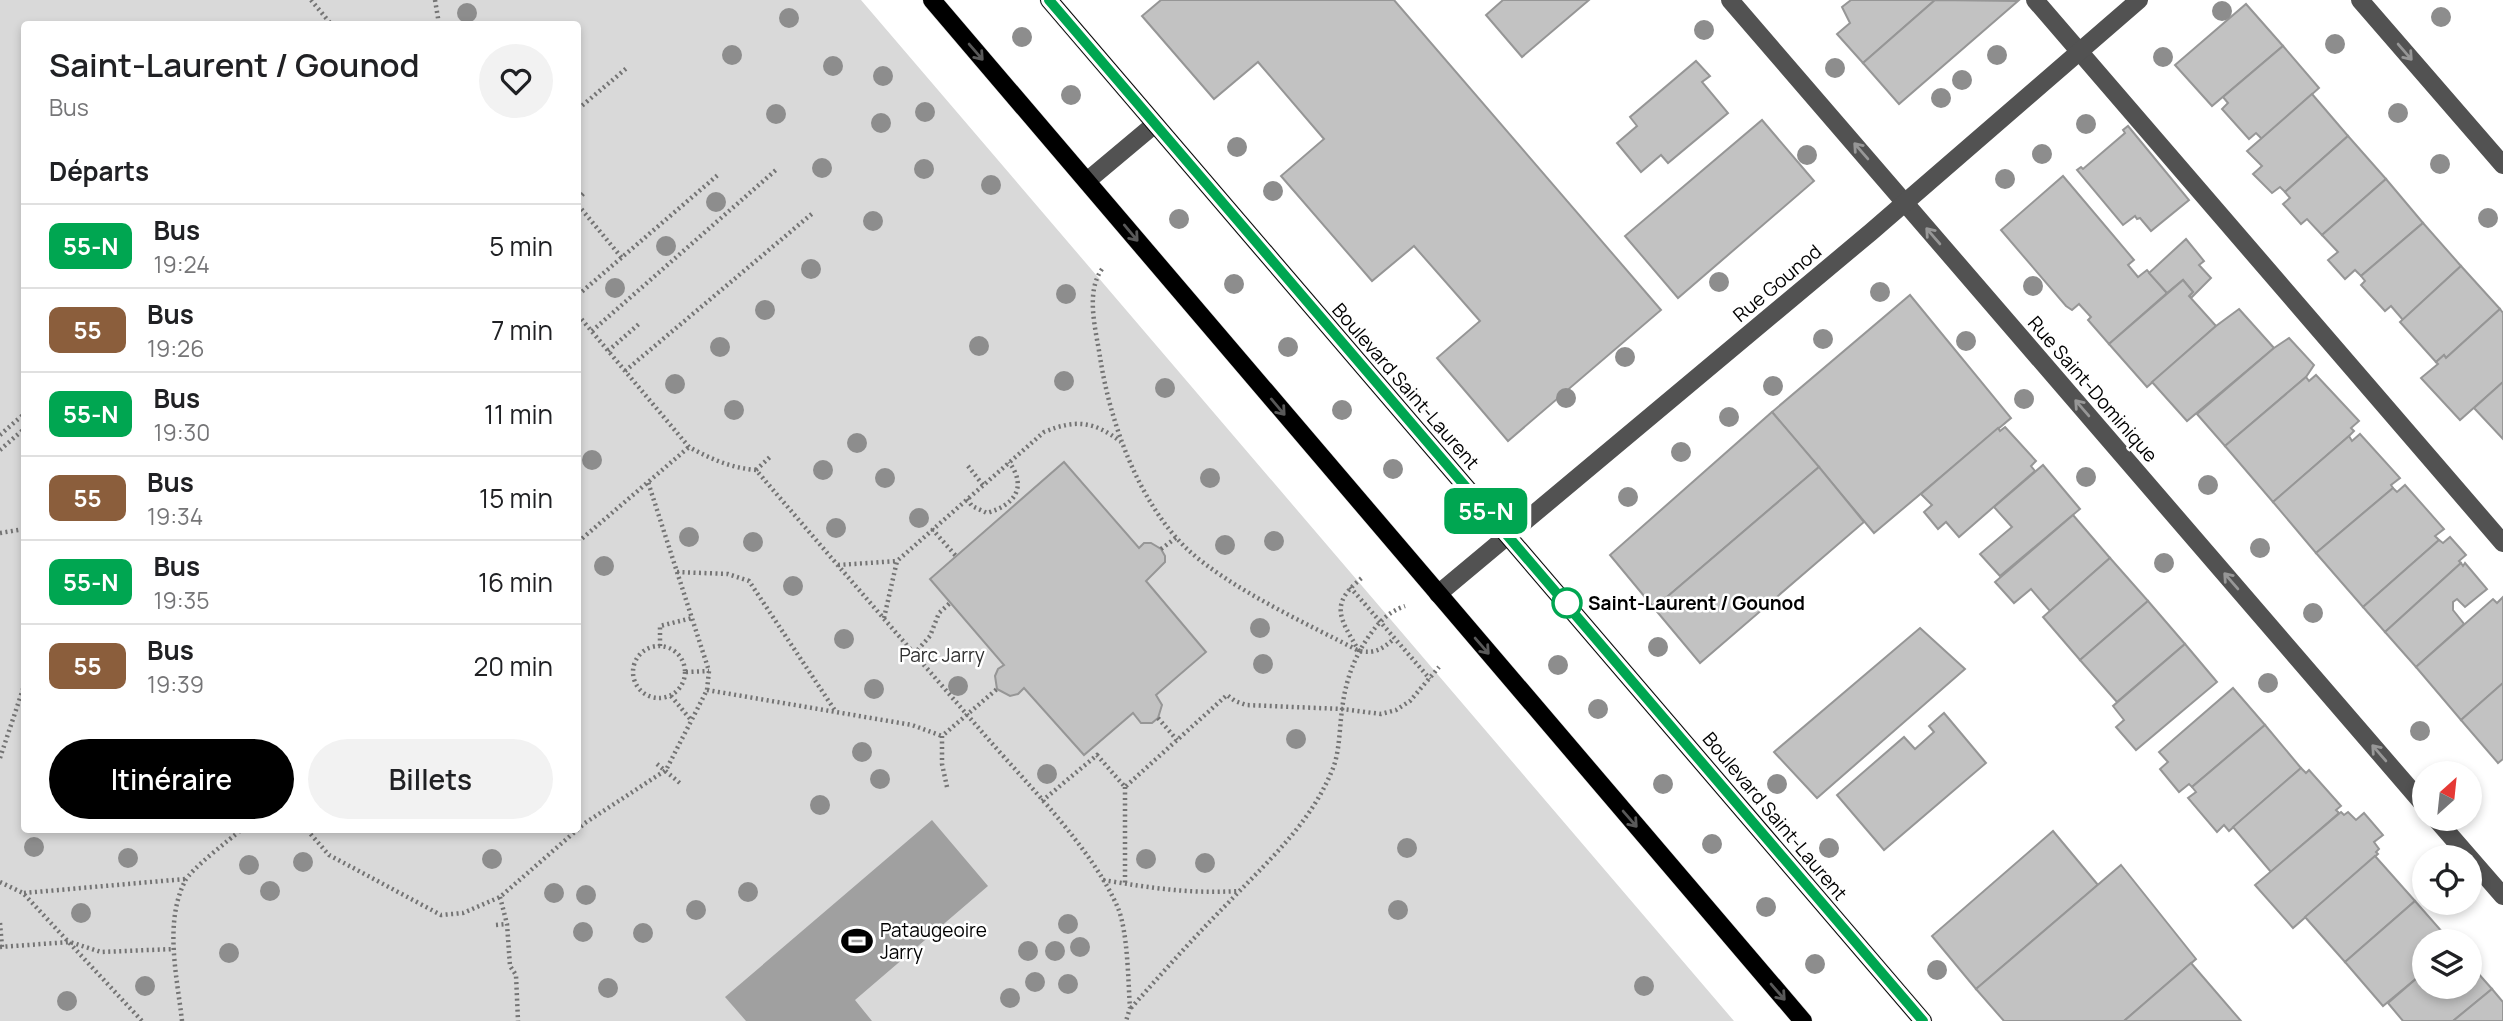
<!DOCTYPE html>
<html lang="fr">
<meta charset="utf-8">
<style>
body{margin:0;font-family:Manrope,sans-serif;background:#f2f2f2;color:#202124;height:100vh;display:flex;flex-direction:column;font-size:26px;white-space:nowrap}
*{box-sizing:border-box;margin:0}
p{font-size:23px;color:#757577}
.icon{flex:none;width:38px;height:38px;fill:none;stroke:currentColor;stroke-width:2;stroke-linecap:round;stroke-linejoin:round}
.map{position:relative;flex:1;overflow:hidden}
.drawer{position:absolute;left:21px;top:21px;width:560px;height:812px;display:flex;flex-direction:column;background:#fff;border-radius:7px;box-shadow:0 4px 10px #0003}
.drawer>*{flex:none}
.badge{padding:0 14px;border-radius:10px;font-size:24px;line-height:46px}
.needle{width:46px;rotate:27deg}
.buttons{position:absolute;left:2412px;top:761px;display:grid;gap:14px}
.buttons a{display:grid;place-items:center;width:70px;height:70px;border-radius:50%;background:#fff;box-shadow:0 4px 10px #0003;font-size:35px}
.map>.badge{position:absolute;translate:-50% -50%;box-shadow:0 0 0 4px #fff}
h2{padding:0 28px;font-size:26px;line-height:63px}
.round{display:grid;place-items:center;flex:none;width:74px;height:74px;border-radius:37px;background:#f2f2f2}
.overview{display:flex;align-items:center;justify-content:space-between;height:119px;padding:0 28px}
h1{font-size:33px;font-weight:600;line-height:52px}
.action{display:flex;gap:14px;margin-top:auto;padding:14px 28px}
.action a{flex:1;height:80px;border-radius:42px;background:#000;color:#fff;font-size:28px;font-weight:600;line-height:80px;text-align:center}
.action a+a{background:#f2f2f2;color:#202124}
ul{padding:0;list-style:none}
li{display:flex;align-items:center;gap:21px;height:84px;padding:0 28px;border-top:2px solid #e0e0e0}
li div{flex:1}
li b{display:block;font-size:26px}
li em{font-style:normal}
li .badge{min-width:77px;font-weight:700;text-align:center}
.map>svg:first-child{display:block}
.green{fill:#d9d9d9;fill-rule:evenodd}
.water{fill:#a0a0a0}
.building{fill:#c2c2c2;stroke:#969696;stroke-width:2}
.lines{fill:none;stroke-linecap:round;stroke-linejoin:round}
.major-casing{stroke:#dbdbdb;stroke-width:19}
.path{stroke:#747474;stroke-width:4.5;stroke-dasharray:2 3.5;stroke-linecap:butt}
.minor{stroke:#525252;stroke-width:18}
.major{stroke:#000;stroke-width:18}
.tree{fill:#8d8d8d}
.oneway{stroke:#595959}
.oneway2{stroke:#979797}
.line-casing{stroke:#fff;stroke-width:16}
.line{stroke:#00a651;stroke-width:10}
.stop-dot{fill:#fff;stroke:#00a651;stroke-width:3.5}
.labels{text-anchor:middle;stroke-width:5;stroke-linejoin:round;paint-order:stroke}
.street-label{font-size:19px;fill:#000;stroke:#fff}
.stop-label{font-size:19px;font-weight:bold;fill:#000;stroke:#fff;text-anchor:start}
.park-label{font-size:19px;fill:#303030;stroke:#fff}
.poi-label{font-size:19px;fill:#000;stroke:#fff;text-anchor:start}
</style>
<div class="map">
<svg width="2503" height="1021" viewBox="0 0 2503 1021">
<rect width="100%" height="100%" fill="#fff"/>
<path class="green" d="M0 0H861L1734 1021H0ZM24 24H578V830H24Z"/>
<path class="water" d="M932 820 988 886 855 1000 872 1021H746L725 997Z"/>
<g class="building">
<path d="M1161 0H1394L1661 310 1508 441 1437 358 1480 321 1414 246 1372 281 1281 176 1324 139 1258 62 1214 99 1142 16Z"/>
<path d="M1503 0H1589L1522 57 1486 15Z"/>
<path d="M1851 0H1935L1863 63 1837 34 1850 23 1842 7Z"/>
<path d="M1935 0 2018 1 1899 104 1863 63Z"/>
<path d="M2246 4 2283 46 2212 106 2175 65Z"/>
<path d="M2283 46 2319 88 2262 139 2256 133 2249 139 2222 109 2228 103 2223 97Z"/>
<path d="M1696 61 1710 76 1702 82 1728 113 1668 163 1661 155 1641 172 1617 143 1637 126 1630 117Z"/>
<path d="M2312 94 2348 136 2285 192 2280 187 2272 193 2253 174 2262 166 2247 151Z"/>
<path d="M1762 120 1814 181 1678 298 1625 236Z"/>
<path d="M2128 126 2189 200 2151 231 2140 218 2137 219 2135 216 2123 225 2077 170 2081 167 2083 169 2125 133 2123 130Z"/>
<path d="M2348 136 2386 179 2322 235 2307 219 2301 224 2283 204 2290 198 2285 192Z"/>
<path d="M2063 176 2134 260 2128 265 2138 277 2147 270 2167 293 2109 344 2088 320 2091 317 2079 304 2072 310 2066 306 2001 230Z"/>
<path d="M2386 179 2423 223 2361 276 2355 270 2345 279 2328 260 2338 252 2322 235Z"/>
<path d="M2423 223 2461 266 2403 320 2391 306 2385 311 2361 285 2365 281 2361 276Z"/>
<path d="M2186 239 2204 261 2199 265 2211 278 2191 298 2189 296 2193 292 2183 280 2167 293 2149 273Z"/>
<path d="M2461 266 2500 309 2446 358 2444 355 2436 362 2400 322Z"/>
<path d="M2183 280 2193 292 2189 296 2216 326 2147 387 2109 344Z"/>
<path d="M1910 295 2011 418 1874 533 1772 412Z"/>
<path d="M2239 309 2274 348 2187 421 2152 382 2216 326Z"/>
<path d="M2500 309 2503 313V382L2460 420 2421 378 2438 364 2436 362 2444 355 2446 358Z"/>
<path d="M2289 338 2314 365 2306 377 2225 446 2197 414 2274 348Z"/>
<path d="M2316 375 2359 421 2351 428 2354 431 2349 436 2273 502 2225 446 2306 377 2309 381Z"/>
<path d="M2503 382V439L2474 408Z"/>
<path d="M1772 412 1819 467 1654 608 1610 555Z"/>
<path d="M2005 427 2036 461 2031 466 2035 471 1959 537 1946 522 1938 529 1924 512 1932 505 1921 494 1998 428 2000 431Z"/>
<path d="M2360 434 2400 478 2391 485 2393 488 2316 553 2273 502 2349 436 2352 441Z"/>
<path d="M1064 462 1139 548 1144 543H1151L1161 549 1165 556V562L1146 581 1206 652 1156 695 1162 705 1158 718 1152 723H1141L1133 713 1084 755 1024 688 1018 694 1010 696 997 689 995 676 998 669 1004 665 930 579Z"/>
<path d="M2043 465 2080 509 2000 576 1980 554 2012 527 1994 507Z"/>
<path d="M1819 467 1864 522 1700 663 1654 608Z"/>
<path d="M2405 485 2444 529 2435 536 2439 540 2363 607 2316 553 2393 488 2397 492Z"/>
<path d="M2073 515 2110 558 2050 611 2031 589 2014 603 1995 582Z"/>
<path d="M2450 537 2466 555 2459 561 2461 563 2385 632 2363 607 2439 540 2443 543Z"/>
<path d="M2110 558 2148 601 2080 660 2043 617Z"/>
<path d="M2461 563 2463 566 2465 563 2487 589 2465 607 2457 599 2453 602V610L2464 624 2416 667 2385 632Z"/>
<path d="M2503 597V683L2461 720 2416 667 2493 599 2497 603Z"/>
<path d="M2148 601 2185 644 2117 702 2080 660Z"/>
<path d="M1920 628 1965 669 1817 798 1774 752Z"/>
<path d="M2185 644 2217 682 2136 750 2116 727 2124 720 2113 706Z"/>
<path d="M2503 683V759L2498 763 2461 720Z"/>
<path d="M2233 688 2265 725 2192 787 2189 784 2179 792 2160 769 2168 762 2159 752Z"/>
<path d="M1944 713 1986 763 1884 850 1837 795 1904 737 1915 749 1934 732 1929 726Z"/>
<path d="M2265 725 2301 768 2229 831 2224 825 2217 832 2188 798 2196 792 2192 787Z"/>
<path d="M2301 768 2306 773 2309 770 2341 806 2336 810 2339 813 2271 872 2233 827Z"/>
<path d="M2341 812 2344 815 2348 812 2356 820 2364 813 2383 835 2374 842 2379 849 2376 852 2378 854 2293 928 2255 885Z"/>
<path d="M2053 831 2098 885 1976 989 1932 936Z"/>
<path d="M2375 856 2415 901 2345 962 2305 917Z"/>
<path d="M2121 865 2196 959 2124 1021H2004L1976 989Z"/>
<path d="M2415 901 2451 942H2424V972L2383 1006 2345 962Z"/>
<path d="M2191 963 2241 1021H2124Z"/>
<path d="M2469 963 2492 989 2453 1021H2403L2388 1003 2424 972V987H2469Z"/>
<path d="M2492 989 2503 1002V1021H2453Z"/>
</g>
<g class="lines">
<defs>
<g id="major">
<path d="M932 0 1803 1021"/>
<path d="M1049 0 1923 1021"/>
</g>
</defs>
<use href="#major" class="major-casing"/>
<g class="path">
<path d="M311 0 331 24"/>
<path d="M435 0 439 24"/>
<path d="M578 109 628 67"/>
<path d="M578 199 585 192"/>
<path d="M578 205 622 258"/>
<path d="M1102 269C1085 293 1096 330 1100 357 1110 422 1138 501 1186 548 1230 589 1306 623 1359 651 1375 654 1382 649 1394 639"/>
<path d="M578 295 719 174"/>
<path d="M578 315 689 447C711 459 731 468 756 470 833 560 911 650 989 740 1031 788 1093 850 1118 908 1128 933 1128 980 1130 1008L1126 1021"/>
<path d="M592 331 777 169"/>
<path d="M608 351 640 323"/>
<path d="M625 371 814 212"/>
<path d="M0 435 24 414"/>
<path d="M0 450 24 429"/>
<path d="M968 466 983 485"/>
<path d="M756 470 771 456"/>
<path d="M967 499 972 506 987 513C1014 505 1028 488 1009 462"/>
<path d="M932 529 956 556"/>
<path d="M0 533 24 529"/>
<path d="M578 542 689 447"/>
<path d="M1161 549 1177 537"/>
<path d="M838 565 897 561"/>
<path d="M677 572 728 574 749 581 836 712"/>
<path d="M1350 587 1430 679"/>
<path d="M884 618 897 561 1044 432C1076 419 1094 421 1121 442"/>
<circle cx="659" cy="672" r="26"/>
<path d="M660 646V626L692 618"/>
<path d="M1359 651C1339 617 1329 604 1363 577"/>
<path d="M914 654 930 636 939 613 950 603"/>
<path d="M686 672 709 671"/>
<path d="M707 690 912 725 942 736"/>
<path d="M671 696 691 720"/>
<path d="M1158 718 1177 740"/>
<path d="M0 758 24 686"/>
<path d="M657 764 681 784"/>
<path d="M947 787 942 764V736L997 689"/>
<path d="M1125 787V884"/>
<path d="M1042 801 1097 755 1125 787 1227 695 1235 701 1246 705 1342 709 1381 714 1396 710 1410 701 1439 667"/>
<path d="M307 830 329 855 441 915 463 913 500 897 585 823 666 770 707 690 709 671 648 482"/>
<path d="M1103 880C1151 888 1190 894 1239 891"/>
<path d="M0 882 23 893 142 1021"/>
<path d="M24 893 185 879"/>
<path d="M500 897 507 924 510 966 516 975 518 1021"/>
<path d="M0 923 2 947"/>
<path d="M496 925 507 924"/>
<path d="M0 947 70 942 101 952 174 949"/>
<path d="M1131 1008C1163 972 1195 936 1229 902 1267 862 1309 825 1331 773 1340 754 1339 731 1342 710 1345 683 1353 659 1369 636 1379 622 1388 612 1405 606"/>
<path d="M182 1021C177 976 164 923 185 881 191 869 229 840 241 830"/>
</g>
<g class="minor">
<path d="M1730 0 2424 805"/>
<path d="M2035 0 2503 543"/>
<path d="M2360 0 2503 165"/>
<path d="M1087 181 1155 124"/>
<path d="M1438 594 1871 232 2139 0"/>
<path d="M2436 819 2503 896"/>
</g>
<use href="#major" class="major"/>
</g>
<g class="tree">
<circle cx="2222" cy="11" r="10"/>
<circle cx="467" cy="13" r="10"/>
<circle cx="2441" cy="17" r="10"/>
<circle cx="789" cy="18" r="10"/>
<circle cx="1704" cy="30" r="10"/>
<circle cx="1022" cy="37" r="10"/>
<circle cx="2335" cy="44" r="10"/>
<circle cx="732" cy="55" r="10"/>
<circle cx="1997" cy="55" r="10"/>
<circle cx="2163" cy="57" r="10"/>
<circle cx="833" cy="66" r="10"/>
<circle cx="1835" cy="68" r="10"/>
<circle cx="883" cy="76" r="10"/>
<circle cx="1962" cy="80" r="10"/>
<circle cx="1071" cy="95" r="10"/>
<circle cx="1941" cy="98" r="10"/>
<circle cx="925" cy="112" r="10"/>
<circle cx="2398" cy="113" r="10"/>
<circle cx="776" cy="114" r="10"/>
<circle cx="881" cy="123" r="10"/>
<circle cx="2086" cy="124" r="10"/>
<circle cx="1237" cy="147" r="10"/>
<circle cx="2042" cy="154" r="10"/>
<circle cx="1807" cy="155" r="10"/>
<circle cx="2440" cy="164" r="10"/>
<circle cx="822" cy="168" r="10"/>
<circle cx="924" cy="169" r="10"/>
<circle cx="2005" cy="179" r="10"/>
<circle cx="991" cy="185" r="10"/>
<circle cx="1273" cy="191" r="10"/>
<circle cx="716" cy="202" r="10"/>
<circle cx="2488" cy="218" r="10"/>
<circle cx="1179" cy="219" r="10"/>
<circle cx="873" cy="221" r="10"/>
<circle cx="666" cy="246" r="10"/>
<circle cx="811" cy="269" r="10"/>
<circle cx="1719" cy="282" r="10"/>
<circle cx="1234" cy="284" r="10"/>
<circle cx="2033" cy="286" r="10"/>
<circle cx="615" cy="288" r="10"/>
<circle cx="1880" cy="292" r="10"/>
<circle cx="1066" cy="294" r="10"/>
<circle cx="765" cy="310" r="10"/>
<circle cx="1823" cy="339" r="10"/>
<circle cx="1966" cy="341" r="10"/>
<circle cx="979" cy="346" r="10"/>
<circle cx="720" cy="347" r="10"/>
<circle cx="1288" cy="347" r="10"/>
<circle cx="1625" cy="357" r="10"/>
<circle cx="1064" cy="381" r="10"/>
<circle cx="675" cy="384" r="10"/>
<circle cx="1773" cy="386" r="10"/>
<circle cx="1165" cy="388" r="10"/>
<circle cx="1566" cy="398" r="10"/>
<circle cx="2024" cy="399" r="10"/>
<circle cx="734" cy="410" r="10"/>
<circle cx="1342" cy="410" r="10"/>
<circle cx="1729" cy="417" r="10"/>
<circle cx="857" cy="443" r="10"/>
<circle cx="1681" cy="452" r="10"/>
<circle cx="592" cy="460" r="10"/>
<circle cx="1393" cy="469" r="10"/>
<circle cx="823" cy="470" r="10"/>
<circle cx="2086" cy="477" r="10"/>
<circle cx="885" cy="478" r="10"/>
<circle cx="1210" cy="478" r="10"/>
<circle cx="2208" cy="485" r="10"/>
<circle cx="1628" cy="497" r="10"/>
<circle cx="919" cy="518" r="10"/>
<circle cx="836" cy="528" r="10"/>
<circle cx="689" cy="537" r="10"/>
<circle cx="1274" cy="541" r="10"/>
<circle cx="753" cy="542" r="10"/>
<circle cx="1225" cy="545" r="10"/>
<circle cx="2260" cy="548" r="10"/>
<circle cx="2164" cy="563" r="10"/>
<circle cx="604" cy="566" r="10"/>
<circle cx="793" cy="586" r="10"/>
<circle cx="2313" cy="613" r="10"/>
<circle cx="1260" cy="628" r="10"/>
<circle cx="844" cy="639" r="10"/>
<circle cx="1658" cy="647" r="10"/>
<circle cx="1263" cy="664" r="10"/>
<circle cx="1558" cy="665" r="10"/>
<circle cx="2268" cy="683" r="10"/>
<circle cx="958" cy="686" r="10"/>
<circle cx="874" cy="689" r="10"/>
<circle cx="1598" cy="709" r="10"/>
<circle cx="2420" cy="731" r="10"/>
<circle cx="1296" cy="739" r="10"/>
<circle cx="862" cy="752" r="10"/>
<circle cx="1047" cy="774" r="10"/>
<circle cx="880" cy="779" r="10"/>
<circle cx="1663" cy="784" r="10"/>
<circle cx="1777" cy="784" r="10"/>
<circle cx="820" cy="805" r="10"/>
<circle cx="1712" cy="844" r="10"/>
<circle cx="34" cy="847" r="10"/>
<circle cx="1407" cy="848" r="10"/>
<circle cx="1829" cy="848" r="10"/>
<circle cx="128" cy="858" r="10"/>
<circle cx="492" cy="859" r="10"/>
<circle cx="1146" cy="859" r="10"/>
<circle cx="303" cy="862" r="10"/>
<circle cx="1205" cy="863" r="10"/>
<circle cx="249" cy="865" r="10"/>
<circle cx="270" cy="891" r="10"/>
<circle cx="748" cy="892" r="10"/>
<circle cx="554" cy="893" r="10"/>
<circle cx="586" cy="895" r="10"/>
<circle cx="1766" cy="907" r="10"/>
<circle cx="696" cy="910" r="10"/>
<circle cx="1398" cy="910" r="10"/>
<circle cx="81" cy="913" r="10"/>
<circle cx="1068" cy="924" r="10"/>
<circle cx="583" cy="932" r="10"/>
<circle cx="643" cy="933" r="10"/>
<circle cx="1080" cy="947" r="10"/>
<circle cx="1028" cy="951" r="10"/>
<circle cx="1055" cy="951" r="10"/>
<circle cx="229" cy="953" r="10"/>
<circle cx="1815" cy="964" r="10"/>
<circle cx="1937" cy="970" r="10"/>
<circle cx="1035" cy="982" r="10"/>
<circle cx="1068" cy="984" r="10"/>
<circle cx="145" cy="986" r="10"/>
<circle cx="1644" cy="986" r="10"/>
<circle cx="608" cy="988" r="10"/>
<circle cx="1010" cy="998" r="10"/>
<circle cx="67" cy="1001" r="10"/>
</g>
<defs><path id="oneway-shaft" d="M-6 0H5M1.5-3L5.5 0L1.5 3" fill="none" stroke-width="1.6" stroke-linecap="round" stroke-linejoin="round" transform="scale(1.75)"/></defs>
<g class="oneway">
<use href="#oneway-shaft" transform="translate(976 52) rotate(49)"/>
<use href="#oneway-shaft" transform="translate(1131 233) rotate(50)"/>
<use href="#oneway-shaft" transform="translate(1278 407) rotate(50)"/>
<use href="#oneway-shaft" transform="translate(1482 646) rotate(49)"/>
<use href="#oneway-shaft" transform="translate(1630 819) rotate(49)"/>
<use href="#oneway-shaft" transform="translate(1778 992) rotate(49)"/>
</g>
<g class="oneway2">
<use href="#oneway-shaft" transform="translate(2405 52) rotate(49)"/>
<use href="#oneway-shaft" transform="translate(1861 151) rotate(-131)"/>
<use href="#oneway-shaft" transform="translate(1933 236) rotate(-131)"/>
<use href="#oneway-shaft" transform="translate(2082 408) rotate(-131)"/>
<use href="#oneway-shaft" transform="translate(2231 581) rotate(-131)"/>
<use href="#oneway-shaft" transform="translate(2379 753) rotate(-131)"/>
</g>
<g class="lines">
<defs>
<path id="line" d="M1049 0 1923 1021"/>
</defs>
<use href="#line" class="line-casing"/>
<use href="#line" class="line"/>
</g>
<defs>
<symbol id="stadium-bare" viewBox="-9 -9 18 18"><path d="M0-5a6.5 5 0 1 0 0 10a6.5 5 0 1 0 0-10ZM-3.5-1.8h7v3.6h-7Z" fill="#000" stroke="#fff" stroke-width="2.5" paint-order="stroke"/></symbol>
</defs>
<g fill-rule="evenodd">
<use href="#stadium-bare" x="835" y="919" width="44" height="44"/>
</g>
<circle class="stop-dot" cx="1567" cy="603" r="14"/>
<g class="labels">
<g class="street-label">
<text transform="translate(1777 283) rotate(-40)" y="7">Rue Gounod</text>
<text transform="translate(1406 386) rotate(49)" y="7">Boulevard Saint-Laurent</text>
<text transform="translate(2093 389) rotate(49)" y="7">Rue Saint-Dominique</text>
<text transform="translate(1775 816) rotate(50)" y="7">Boulevard Saint-Laurent</text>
</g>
<g class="stop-label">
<text x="1588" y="610">Saint-Laurent / Gounod</text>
</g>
<g class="park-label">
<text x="942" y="662">Parc Jarry</text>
</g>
<g class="poi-label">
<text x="880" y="937">Pataugeoire<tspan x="880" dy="22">Jarry</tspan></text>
</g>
</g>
</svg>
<div class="buttons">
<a><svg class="needle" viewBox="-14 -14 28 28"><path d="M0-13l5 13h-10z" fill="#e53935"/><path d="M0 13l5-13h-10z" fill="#757577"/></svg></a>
<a><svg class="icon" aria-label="locate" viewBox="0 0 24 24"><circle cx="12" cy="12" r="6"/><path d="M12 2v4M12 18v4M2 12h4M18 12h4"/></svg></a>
<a><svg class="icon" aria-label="layers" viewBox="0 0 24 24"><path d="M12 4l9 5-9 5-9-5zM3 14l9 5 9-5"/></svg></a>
</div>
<b class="badge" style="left:1486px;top:511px;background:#00a651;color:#fff">55-N</b>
<section class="drawer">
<div class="overview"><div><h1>Saint-Laurent / Gounod</h1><p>Bus</p></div><a class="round"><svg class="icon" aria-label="heart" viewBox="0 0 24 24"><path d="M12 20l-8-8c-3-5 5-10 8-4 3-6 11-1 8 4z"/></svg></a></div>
<h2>Départs</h2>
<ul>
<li><span class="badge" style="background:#00a651;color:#fff">55-N</span><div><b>Bus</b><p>19:24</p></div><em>5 min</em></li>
<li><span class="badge" style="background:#8b5e3c;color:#fff">55</span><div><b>Bus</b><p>19:26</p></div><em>7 min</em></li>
<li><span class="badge" style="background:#00a651;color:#fff">55-N</span><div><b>Bus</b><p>19:30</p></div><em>11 min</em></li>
<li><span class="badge" style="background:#8b5e3c;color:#fff">55</span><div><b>Bus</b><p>19:34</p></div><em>15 min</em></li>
<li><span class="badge" style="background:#00a651;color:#fff">55-N</span><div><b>Bus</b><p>19:35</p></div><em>16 min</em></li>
<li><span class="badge" style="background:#8b5e3c;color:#fff">55</span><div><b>Bus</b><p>19:39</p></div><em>20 min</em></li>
</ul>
<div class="action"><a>Itinéraire</a><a>Billets</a></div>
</section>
</div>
